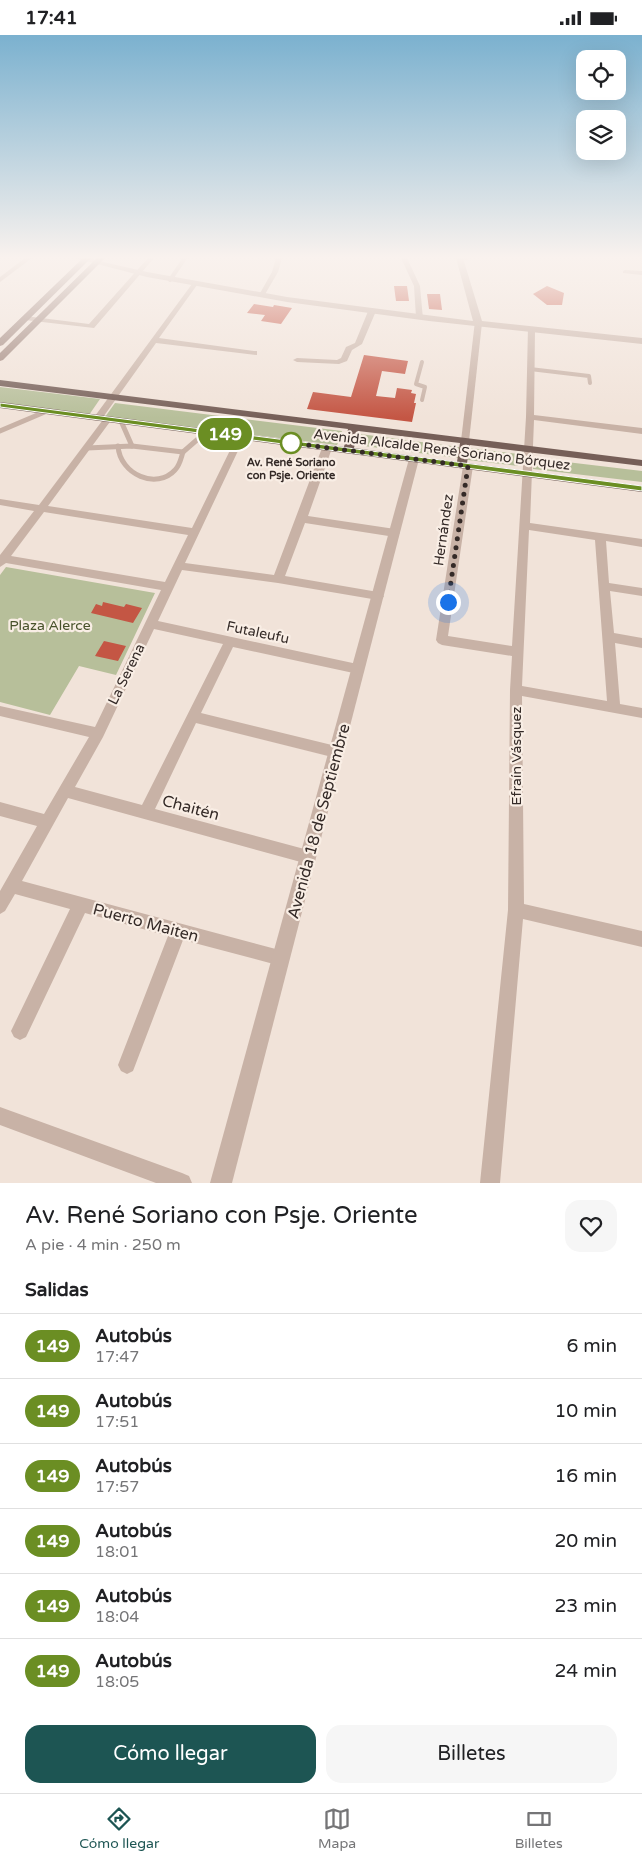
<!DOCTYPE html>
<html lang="es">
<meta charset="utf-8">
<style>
body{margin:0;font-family:"Varela Round",sans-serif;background:#f6f6f6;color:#202124;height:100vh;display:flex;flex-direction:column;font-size:19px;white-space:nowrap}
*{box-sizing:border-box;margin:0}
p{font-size:16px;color:#757577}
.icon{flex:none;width:28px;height:28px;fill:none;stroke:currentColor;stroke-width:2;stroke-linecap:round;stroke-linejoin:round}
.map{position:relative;height:1148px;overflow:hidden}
.panel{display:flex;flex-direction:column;background:#fff;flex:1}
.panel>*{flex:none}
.badge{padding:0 10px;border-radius:16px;font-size:18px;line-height:32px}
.fabs{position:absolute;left:576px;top:15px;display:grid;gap:10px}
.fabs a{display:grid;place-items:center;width:50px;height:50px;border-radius:10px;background:#fff;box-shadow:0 5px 20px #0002;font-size:25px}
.you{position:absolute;width:25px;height:25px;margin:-12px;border:4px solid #fff;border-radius:50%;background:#1a73e8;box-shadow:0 0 0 8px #1a73e833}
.map>.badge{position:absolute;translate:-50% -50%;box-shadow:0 0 0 2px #fff}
h2{padding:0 25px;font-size:19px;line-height:45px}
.round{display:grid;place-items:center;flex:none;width:52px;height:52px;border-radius:15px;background:#f6f6f6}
.summary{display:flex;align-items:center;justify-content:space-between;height:85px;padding:0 25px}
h1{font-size:24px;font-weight:600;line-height:38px}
.button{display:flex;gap:10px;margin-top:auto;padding:10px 25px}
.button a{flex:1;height:58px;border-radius:15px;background:#1d5553;color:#fff;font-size:20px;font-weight:600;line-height:58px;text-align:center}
.button a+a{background:#f6f6f6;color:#202124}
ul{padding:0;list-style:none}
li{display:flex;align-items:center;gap:15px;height:65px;padding:0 25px;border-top:1px solid #e0e0e0}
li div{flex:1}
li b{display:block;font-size:19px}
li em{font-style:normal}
li .badge{min-width:55px;font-weight:700;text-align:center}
.status{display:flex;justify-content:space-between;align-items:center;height:35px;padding:0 25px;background:#fff;direction:ltr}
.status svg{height:14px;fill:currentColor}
.tabs{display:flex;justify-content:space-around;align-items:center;height:70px;border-top:1px solid #e0e0e0;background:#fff;font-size:14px;color:#757577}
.tabs a{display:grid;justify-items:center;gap:2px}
.tabs .active{color:#1d5553}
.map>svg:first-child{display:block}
.green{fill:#b7bf9a}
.building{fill:#c45644}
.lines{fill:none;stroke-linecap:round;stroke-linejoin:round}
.service-far1{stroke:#c8b2a6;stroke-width:4}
.service{stroke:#c8b2a6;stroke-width:5}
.minor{fill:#c8b2a6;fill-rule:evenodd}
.tertiary{fill:#c8b2a6;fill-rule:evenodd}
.secondary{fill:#9c8177;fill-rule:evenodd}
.primary{fill:#765f58;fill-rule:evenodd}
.line{fill:#6b8e23;stroke:#fff}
.walk{stroke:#342a27;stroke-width:5;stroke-dasharray:0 9}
.stop-dot{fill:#fff;stroke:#6b8e23;stroke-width:2.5}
.labels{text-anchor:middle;stroke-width:4.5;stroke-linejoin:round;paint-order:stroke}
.far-stop-label{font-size:11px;font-weight:bold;fill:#342a27;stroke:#f9eee5}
.street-label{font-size:14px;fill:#342a27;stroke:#f9eee5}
.park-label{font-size:14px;fill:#48522b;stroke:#f9eee5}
.near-street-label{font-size:16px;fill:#342a27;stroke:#f9eee5}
</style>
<div class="status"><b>17:41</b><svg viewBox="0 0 49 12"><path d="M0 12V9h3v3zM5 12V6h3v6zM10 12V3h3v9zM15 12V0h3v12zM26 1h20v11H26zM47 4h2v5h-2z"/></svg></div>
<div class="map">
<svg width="642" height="1148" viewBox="0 0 642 1148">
<rect width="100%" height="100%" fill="#f1e3d9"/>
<g class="green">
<path d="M0 352 100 364 89 380 0 369Z"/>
<path d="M115 368 342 396 337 410 105 382Z"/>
<path d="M360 399 459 412 458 423 356 410Z"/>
<path d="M470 413 519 419 518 431 468 425Z"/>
<path d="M533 423 642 436V447L533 434Z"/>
<path d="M6 532 155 558 116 640 79 631 50 680 0 667V540Z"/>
</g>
<g class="building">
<path d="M394 251H407L409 266H396Z"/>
<path d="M547 251 564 258 562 270H547L533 259Z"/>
<path d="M427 259H440L442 275 429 274Z"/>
<path d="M254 269 273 272 274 270 292 273 281 289 261 286 265 280 247 278Z"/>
<path d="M364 320 408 326 405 339 382 336 376 361 395 363 397 353 412 355 411 358 416 359 414 368H416L412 387 307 374 313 357 351 362Z"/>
<path d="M103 567 124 572 126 569 142 573 133 588 91 578 96 569 102 571Z"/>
<path d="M104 606 126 611 118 626 95 621Z"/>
</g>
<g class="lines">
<g class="service-far1">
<path d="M170 245 185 223"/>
<path d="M422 327 416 349 425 352 422 365"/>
<path d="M530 334 589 341 590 348"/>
</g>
<g class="service">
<path d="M121 386 132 411"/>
<path d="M0 396 47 376"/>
<path d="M118 411C120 440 157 455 175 435 180 430 181 423 183 417"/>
<path d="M87 413 132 411 183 417 206 397"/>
</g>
<g class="minor">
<path d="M25 223H32L0 247V242Z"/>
<path d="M148 223H154L94 293 25 285 21 283 25 281 89 289Z"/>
<path d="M276 223H282L278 237 264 261H260L259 260 272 237Z"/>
<path d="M401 223H407L420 251 423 284 416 282 414 251Z"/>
<path d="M457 223H469L466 225Z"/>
<path d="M625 235 642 236V240L623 238V236Z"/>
<path d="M192 249 197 250 159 303 254 316H257V320L156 308 101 385H95V381Z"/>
<path d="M369 274 376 276 362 309 352 315 347 326 339 329 297 327 293 325 297 323 337 325 341 323 346 312 355 308Z"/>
<path d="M475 286 482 288 469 406 465 409 461 406Z"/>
<path d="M528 292 535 294 534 380 642 393V399L534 385 530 488 642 504V512L606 506 609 548 642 553V561L610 556 614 598 642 603V613L615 608 620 669 642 673V683L522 661 524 869 642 896V912L523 884 500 1148H480L508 875 510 655 512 621 442 610 438 608 436 605 463 431 468 428 473 431 448 601 512 611 526 382ZM529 495 595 505 607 666 522 651Z"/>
<path d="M108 381 112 384 48 471 192 493 237 401 241 398 245 401 185 528 274 540 322 413 327 410 332 413 308 481 395 494 400 498 395 502 305 488 285 541 378 557 384 561 382 564 378 565 278 548 182 535 158 586 362 630 364 634 362 638 358 639 233 612 201 678 336 711 341 713 343 717 341 721 336 723 196 688 155 774 308 815 313 817 315 822 313 827 308 829 68 763 22 846 287 917 289 923 287 929 281 931 183 905 133 1036 127 1039 121 1036 118 1030 168 901 85 878 26 1002 20 1005 14 1002 11 996 70 874 15 859 5 876 0 879V856L37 791 0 781V767L44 779 89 702 0 681V671L95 692 161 555 6 528 0 532V520L34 476 0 470V464L39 470 105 382ZM44 477 188 500 165 547 11 521ZM154 594 223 609 142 770 75 752 103 702Z"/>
<path d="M0 1072 182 1138 189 1141 192 1148H156L0 1090Z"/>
</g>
<g class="tertiary">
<path d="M74 223H86L147 237 287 262 473 286 456 223H463L482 286 642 303V309L429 286 287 267 147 242Z"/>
<path d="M414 421 419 424 232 1148H210L409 424Z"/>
</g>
<g class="secondary">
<path d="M83 223H91L3 310 0 311V303Z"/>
<path d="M97 223H105L3 325 0 326V318Z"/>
</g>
<path class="primary" d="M0 345 642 425V431L470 410 467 428 642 451V457L0 373V367L344 412 348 394 0 351ZM358 396 460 408 457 427 354 413Z"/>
</g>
<linearGradient id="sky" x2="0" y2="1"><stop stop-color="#7bb1cf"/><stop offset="0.58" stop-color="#f9f2ee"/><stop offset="1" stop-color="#f9f2ee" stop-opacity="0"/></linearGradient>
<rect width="642" height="383" fill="url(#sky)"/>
<path class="line" d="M0 368 642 451V456L0 372Z"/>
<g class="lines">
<path class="walk" d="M291 408 468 431 448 567"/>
</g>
<circle class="stop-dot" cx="291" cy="408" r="10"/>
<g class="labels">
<g class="far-stop-label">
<text x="291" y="431">Av. René Soriano<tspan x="291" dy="13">con Psje. Oriente</tspan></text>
</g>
<g class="street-label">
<text transform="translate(442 414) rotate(7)" y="5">Avenida Alcalde René Soriano Bórquez</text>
<text transform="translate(443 495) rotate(-82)" y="5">Hernández</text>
<text transform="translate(258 597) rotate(12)" y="5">Futaleufu</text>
<text transform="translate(126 639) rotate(-64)" y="5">La Serena</text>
<text transform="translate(516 721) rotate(-90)" y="5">Efraín Vásquez</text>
</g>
<g class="park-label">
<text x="50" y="595">Plaza Alerce</text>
</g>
<g class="near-street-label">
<text transform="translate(191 772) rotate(15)" y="6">Chaitén</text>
<text transform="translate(318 786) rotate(-75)" y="6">Avenida 18 de Septiembre</text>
<text transform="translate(146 887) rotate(15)" y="6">Puerto Maiten</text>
</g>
</g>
</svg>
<div class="fabs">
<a><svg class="icon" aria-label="locate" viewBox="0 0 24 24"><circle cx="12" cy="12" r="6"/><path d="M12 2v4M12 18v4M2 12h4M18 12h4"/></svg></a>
<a><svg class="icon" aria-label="layers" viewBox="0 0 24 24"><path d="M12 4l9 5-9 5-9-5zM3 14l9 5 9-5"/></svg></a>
</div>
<div class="you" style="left:448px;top:567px"></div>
<b class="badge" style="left:225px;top:399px;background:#6b8e23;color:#fff">149</b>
</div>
<section class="panel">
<div class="summary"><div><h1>Av. René Soriano con Psje. Oriente</h1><p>A pie · 4 min · 250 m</p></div><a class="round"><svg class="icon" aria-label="heart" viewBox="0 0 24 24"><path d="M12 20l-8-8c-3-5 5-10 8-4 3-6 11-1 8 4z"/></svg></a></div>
<h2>Salidas</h2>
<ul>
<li><span class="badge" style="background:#6b8e23;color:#fff">149</span><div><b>Autobús</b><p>17:47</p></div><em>6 min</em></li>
<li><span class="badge" style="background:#6b8e23;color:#fff">149</span><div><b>Autobús</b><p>17:51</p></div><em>10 min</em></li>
<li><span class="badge" style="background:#6b8e23;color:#fff">149</span><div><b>Autobús</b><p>17:57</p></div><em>16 min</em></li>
<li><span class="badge" style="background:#6b8e23;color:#fff">149</span><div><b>Autobús</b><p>18:01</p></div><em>20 min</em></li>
<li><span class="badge" style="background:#6b8e23;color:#fff">149</span><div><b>Autobús</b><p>18:04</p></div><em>23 min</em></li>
<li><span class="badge" style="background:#6b8e23;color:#fff">149</span><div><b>Autobús</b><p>18:05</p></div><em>24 min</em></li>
</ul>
<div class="button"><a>Cómo llegar</a><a>Billetes</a></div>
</section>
<nav class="tabs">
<a class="active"><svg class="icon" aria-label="directions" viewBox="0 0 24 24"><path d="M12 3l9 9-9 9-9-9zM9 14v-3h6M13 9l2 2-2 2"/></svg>Cómo llegar</a>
<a><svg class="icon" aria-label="map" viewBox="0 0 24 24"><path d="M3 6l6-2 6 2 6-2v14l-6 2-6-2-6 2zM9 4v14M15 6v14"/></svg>Mapa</a>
<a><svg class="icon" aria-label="tickets" viewBox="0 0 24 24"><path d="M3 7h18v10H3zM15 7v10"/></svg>Billetes</a>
</nav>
